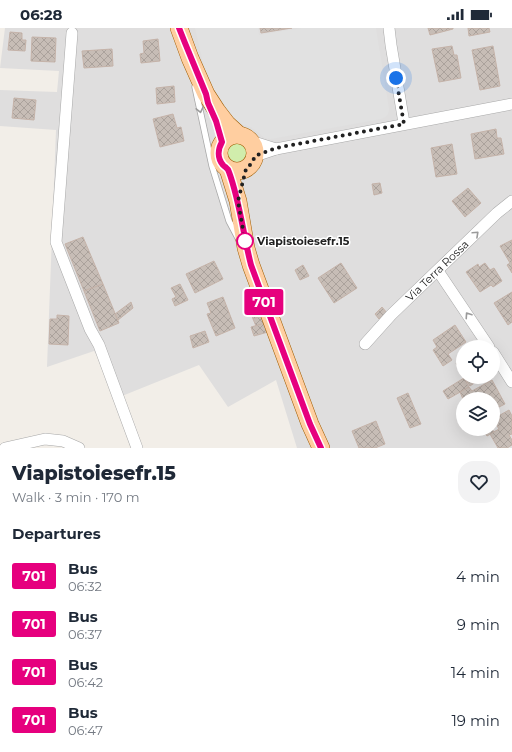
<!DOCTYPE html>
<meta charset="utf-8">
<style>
body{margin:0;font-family:Montserrat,sans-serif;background:#f2f2f3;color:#1f2937;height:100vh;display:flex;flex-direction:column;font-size:15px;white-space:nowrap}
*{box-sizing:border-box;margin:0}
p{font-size:13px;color:#747a83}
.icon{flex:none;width:22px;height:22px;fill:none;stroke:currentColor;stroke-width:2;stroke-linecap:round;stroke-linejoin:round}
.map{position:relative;height:420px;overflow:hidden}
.sheet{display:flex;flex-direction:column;background:#fff;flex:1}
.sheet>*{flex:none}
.badge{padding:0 8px;border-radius:3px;font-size:14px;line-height:26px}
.fabs{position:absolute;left:456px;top:312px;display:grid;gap:8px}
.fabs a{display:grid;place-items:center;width:44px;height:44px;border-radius:50%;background:#fff;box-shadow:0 4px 16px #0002;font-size:20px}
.you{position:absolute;width:20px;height:20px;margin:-10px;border:3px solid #fff;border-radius:50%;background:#1a73e8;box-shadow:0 0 0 6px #1a73e833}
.map>.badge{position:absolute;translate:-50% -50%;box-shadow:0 0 0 2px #fff}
h2{padding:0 12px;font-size:15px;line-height:36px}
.round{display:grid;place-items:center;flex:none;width:42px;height:42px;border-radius:16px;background:#f2f2f3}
.summary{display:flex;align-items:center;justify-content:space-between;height:68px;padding:0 12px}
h1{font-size:19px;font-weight:800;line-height:30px}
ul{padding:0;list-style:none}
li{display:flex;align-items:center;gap:12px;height:48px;padding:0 12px}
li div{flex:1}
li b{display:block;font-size:15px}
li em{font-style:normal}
li .badge{min-width:44px;font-weight:700;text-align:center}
.status{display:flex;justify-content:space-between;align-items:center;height:28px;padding:0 20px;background:#fff;direction:ltr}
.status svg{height:11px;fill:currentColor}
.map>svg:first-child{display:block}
.residential{fill:#dfdede;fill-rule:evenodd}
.grass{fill:#d1edac}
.parking{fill:#e1e1e1}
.building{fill:url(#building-cross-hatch);stroke:#c5b3a9}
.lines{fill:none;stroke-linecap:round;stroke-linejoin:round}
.lane-casing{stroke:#a8a8a8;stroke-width:7}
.street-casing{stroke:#a8a8a8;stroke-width:12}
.primary-casing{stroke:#9f5d00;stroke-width:18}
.lane{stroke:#fff;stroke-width:5.5}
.street{stroke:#fff;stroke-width:11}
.primary{stroke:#ffcea0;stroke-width:17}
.oneway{stroke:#9b9b9b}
.line-casing{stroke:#fff;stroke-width:9}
.line{stroke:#e6007e;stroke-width:6}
.walk{stroke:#212121;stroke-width:4;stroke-dasharray:0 7.2}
.stop-dot{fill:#fff;stroke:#e6007e;stroke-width:2}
.labels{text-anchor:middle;stroke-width:3;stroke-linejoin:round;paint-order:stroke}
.stop-label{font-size:11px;font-weight:bold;fill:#212121;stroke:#fff;text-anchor:start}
.street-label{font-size:11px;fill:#212121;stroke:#fff}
</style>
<div class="status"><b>06:28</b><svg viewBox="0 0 49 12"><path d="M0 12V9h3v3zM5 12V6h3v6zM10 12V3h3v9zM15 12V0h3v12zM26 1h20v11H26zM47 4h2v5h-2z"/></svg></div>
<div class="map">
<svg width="512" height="420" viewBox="0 0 512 420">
<defs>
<pattern id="building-cross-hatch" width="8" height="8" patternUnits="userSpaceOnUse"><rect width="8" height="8" fill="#c7bdb6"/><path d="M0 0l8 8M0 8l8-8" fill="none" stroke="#aba29c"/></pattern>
</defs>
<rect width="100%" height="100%" fill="#f2eee8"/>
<path class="residential" d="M5 0H512V420H297L276 352 228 379 199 337 122 368 94 323 47 339 56 102 0 98V62L57 64 59 43 0 40ZM463 319H493V349H463ZM463 371H493V401H463Z"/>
<circle class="grass" cx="237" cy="124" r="10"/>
<path class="parking" d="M195 0H258L259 7 302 0H376L389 81 388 86 385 89 381 91 271 111 265 110 251 99 237 95 215 67 205 43Z"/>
<g class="building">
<path d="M260 0H292L261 5Z"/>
<path d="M428 0H453V1L430 7Z"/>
<path d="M468 0H489L490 4 469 8Z"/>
<path d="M10 4 22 5V12H26L25 23 8 22Z"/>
<path d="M32 9 56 10 55 34 31 33Z"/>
<path d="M158 11 160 33 141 35 140 26 144 25 143 13Z"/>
<path d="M452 18 454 27H457L461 50 439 54 432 21Z"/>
<path d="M493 18 500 58 480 62 472 22Z"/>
<path d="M112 21 113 38 84 40 82 23Z"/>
<path d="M174 58 175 74 157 76 156 60Z"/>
<path d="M14 70 36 72 34 92 12 90Z"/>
<path d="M173 86 177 100 181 99 184 113 160 119 153 91Z"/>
<path d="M496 101 497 110H501L504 126 475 131 471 106Z"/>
<path d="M452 116 457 146 436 149 431 120Z"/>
<path d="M380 155 382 165 374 167 372 156Z"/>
<path d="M468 160 481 175 465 189 452 173Z"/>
<path d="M83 209 103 256 84 263 65 216Z"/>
<path d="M512 212V245L507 237 510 235 500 218Z"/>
<path d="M214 233 223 251 195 265 186 246Z"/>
<path d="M341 235 357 260 334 275 318 250Z"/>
<path d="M485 235 490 242 494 240 502 253 493 259 491 257 480 264 466 244 478 236 479 239Z"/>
<path d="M303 237 309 248 300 252 295 242Z"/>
<path d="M103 256 119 295 100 303 84 263Z"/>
<path d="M180 256 188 272 175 278 172 271 176 269 171 260Z"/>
<path d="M252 260 257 275 249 277 246 263Z"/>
<path d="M512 264V294L508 297 494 275Z"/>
<path d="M223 269 235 300 216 308 207 286 211 285 207 275Z"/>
<path d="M131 274 133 280 118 292 115 286Z"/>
<path d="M257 275 262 288 253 291 249 277Z"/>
<path d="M382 279 387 285 379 291 375 286Z"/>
<path d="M57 287 69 288 68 317 49 316 50 291H57Z"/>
<path d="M262 288 265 295 256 298 253 291Z"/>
<path d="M265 295 268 304 254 308 251 299Z"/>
<path d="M455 297 466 314 448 326 452 332 443 338 433 322 437 319 433 312Z"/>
<path d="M205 303 209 314 193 320 190 308Z"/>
<path d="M463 330V347L456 335Z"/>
<path d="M464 349H483L470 358Z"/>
<path d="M464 350 469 359 448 371 443 363Z"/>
<path d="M492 352 505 376 493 382V371H471L469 369 465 371H463L460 364 469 359 472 363Z"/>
<path d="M408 365 421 396 410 400 397 370Z"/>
<path d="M509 382 512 388V406L509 407 512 412V417L507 420H498L490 406 499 401 493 391Z"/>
<path d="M376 393 385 416 375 420H359L352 403Z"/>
<path d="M482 401H492L494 404 487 408Z"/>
</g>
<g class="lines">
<defs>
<path id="lane" d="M195 59 212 138 229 193 238 210"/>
<g id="street">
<path d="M389 0 391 17 404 95"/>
<path d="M72 5 56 214 90 301 99 317 137 420"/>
<path d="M251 113 276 121"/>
<path d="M255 128 276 121 512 76"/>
<path d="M438 243 489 319"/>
<path id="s1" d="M365 316 391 287 497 185 512 173"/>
<path d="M493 324 512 354"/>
<path d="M5 420 45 411 63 413 79 420"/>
</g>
<g id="primary">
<path d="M179 0 190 30 206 66 217 83 227 96 239 107"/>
<circle cx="237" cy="125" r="18"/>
<path d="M228 141 238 173 246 220 251 237 310 396 321 420"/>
</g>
</defs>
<use href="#lane" class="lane-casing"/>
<use href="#street" class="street-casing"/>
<use href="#primary" class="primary-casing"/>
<use href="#lane" class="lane"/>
<use href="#street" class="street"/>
<use href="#primary" class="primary"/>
</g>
<defs><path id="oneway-chevron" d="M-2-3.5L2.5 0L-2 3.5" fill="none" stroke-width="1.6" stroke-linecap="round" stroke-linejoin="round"/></defs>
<g class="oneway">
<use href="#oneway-chevron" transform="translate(200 82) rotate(78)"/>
<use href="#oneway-chevron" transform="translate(476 206) rotate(-43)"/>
<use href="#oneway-chevron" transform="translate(468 287) rotate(-124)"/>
</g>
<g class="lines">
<defs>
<path id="line" d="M179 0 185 15 206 66 208 75 216 93 222 114C218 121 217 130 223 137 226 140 228 140 229 144 240 174 243 206 251 237L310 396 321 420"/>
</defs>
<use href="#line" class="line-casing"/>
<use href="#line" class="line"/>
<path class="walk" d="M245 213 238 173 246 141 252 135 255 128 276 120 404 96 396 50"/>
</g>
<circle class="stop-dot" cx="245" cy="213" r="8"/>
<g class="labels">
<g class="stop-label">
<text x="257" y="217">Viapistoiesefr.15</text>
</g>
<g class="street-label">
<text dy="4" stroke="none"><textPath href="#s1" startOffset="103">Via Terra Rossa</textPath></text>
</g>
</g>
</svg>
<div class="fabs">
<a><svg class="icon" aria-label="locate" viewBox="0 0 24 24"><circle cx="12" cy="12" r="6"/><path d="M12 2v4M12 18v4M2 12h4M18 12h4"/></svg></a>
<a><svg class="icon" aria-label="layers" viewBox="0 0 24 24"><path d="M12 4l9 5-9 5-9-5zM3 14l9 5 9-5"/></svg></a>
</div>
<div class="you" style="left:396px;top:50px"></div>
<b class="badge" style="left:264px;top:274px;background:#e6007e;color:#fff">701</b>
</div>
<section class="sheet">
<div class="summary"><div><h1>Viapistoiesefr.15</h1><p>Walk · 3 min · 170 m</p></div><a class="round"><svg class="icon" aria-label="heart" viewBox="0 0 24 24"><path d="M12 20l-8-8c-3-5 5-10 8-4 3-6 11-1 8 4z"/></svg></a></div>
<h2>Departures</h2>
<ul>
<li><span class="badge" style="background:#e6007e;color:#fff">701</span><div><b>Bus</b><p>06:32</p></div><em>4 min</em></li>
<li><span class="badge" style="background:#e6007e;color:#fff">701</span><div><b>Bus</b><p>06:37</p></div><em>9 min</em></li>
<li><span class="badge" style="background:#e6007e;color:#fff">701</span><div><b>Bus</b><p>06:42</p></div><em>14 min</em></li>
<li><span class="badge" style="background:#e6007e;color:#fff">701</span><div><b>Bus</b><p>06:47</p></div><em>19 min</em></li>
</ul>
</section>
